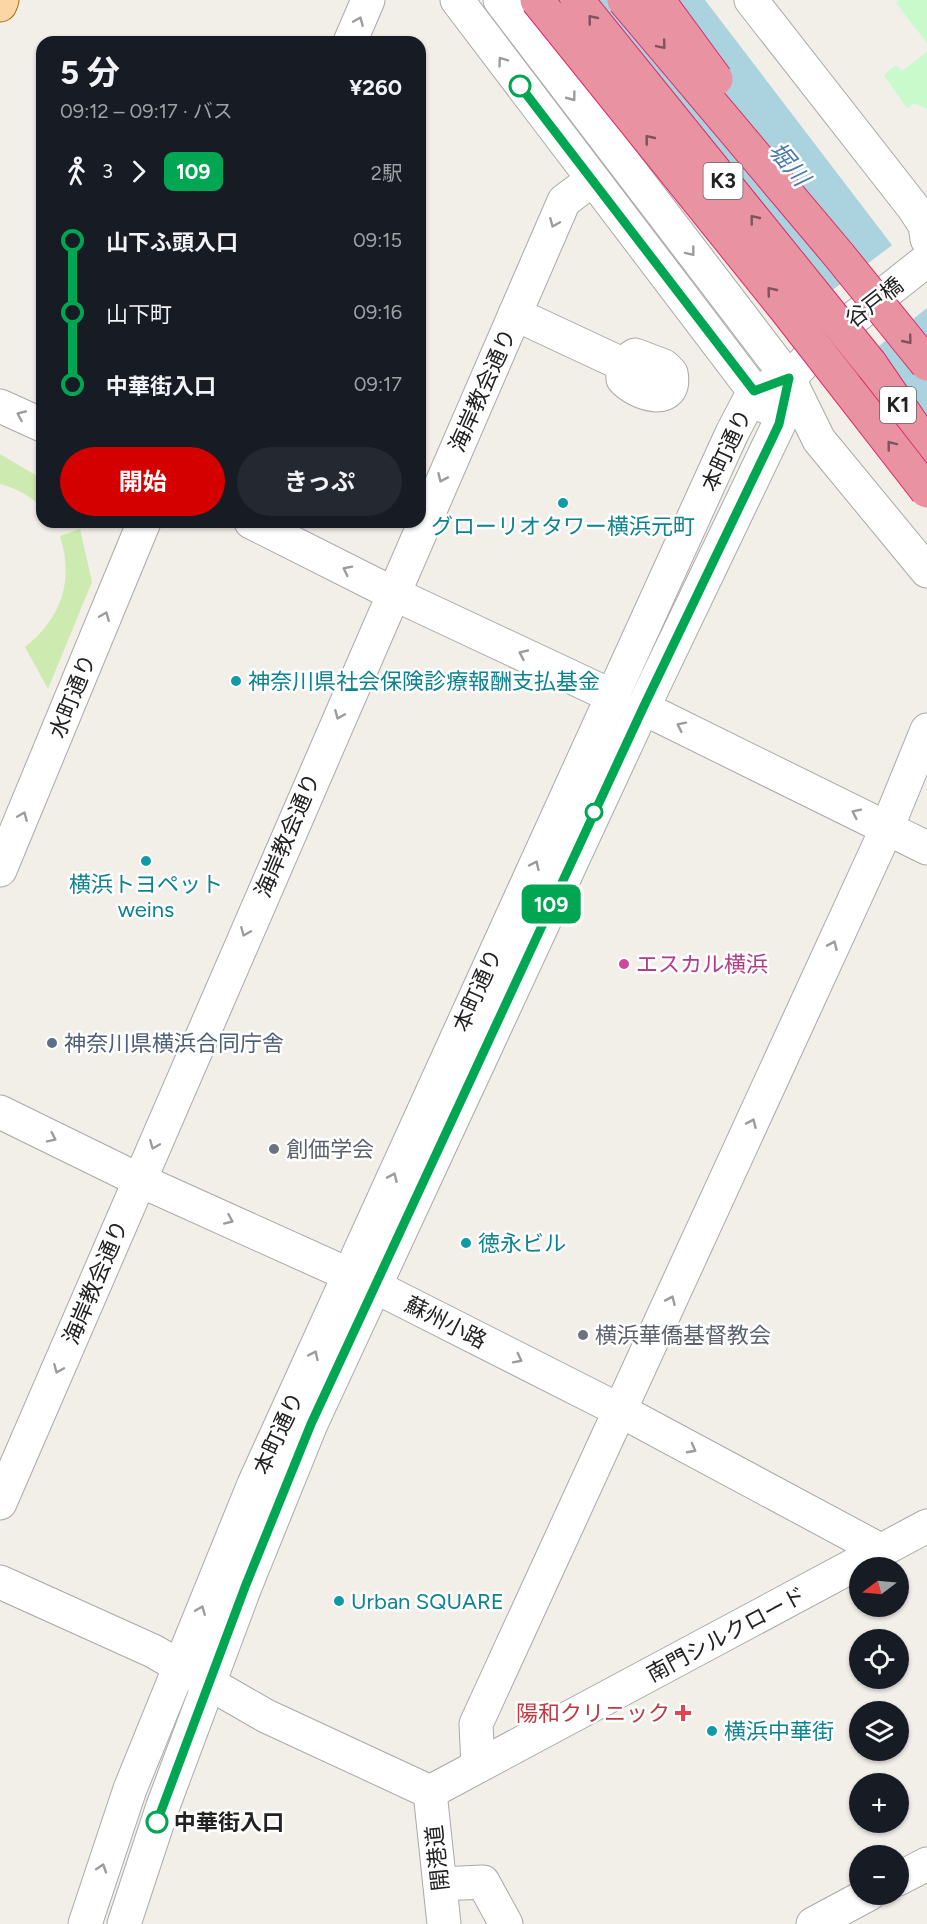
<!DOCTYPE html>
<html lang="ja">
<meta charset="utf-8">
<style>
body{margin:0;font-family:Figtree,"Noto Sans JP",sans-serif;background:#242831;color:#f1f3f6;height:100vh;display:flex;flex-direction:column;font-size:22px;white-space:nowrap}
*{box-sizing:border-box;margin:0}
p{font-size:20px;color:#9ea1a6}
.icon{flex:none;width:33px;height:33px;fill:none;stroke:currentColor;stroke-width:2;stroke-linecap:round;stroke-linejoin:round}
.map{position:relative;flex:1;overflow:hidden}
.drawer{position:absolute;left:36px;top:36px;width:390px;height:492px;display:flex;flex-direction:column;background:#171b24;border-radius:18px;box-shadow:0 2px 4px #0004}
.drawer>*{flex:none}
.badge{padding:0 12px;border-radius:9px;font-size:21px;line-height:39px}
.needle{width:39px;rotate:254deg}
.controls{position:absolute;left:849px;top:1557px;display:grid;gap:12px}
.controls a{display:grid;place-items:center;width:60px;height:60px;border-radius:50%;background:#171b24;box-shadow:0 2px 4px #0004;font-size:30px}
.map>.badge{position:absolute;translate:-50% -50%;box-shadow:0 0 0 3px #fff}
.legs{display:flex;align-items:center;gap:9px;height:66px;padding:0 24px;font-size:20px}
.legs p{margin-inline-start:auto}
.head{display:flex;align-items:center;justify-content:space-between;height:102px;padding:0 24px}
h1{font-size:33px;font-weight:700;line-height:45px}
.action{display:flex;gap:12px;margin-top:auto;padding:12px 24px}
.action a{flex:1;height:69px;border-radius:36px;background:#d40000;color:#fff;font-size:24px;font-weight:700;line-height:69px;text-align:center}
.action a+a{background:#242831;color:#f1f3f6}
ul{padding:0 24px;list-style:none}
li{display:flex;align-items:center;gap:21px;height:72px;font-size:22px}
li i{display:grid;place-items:center;width:9px;height:100%;margin:0 8px;background:currentColor}
li i::after{content:'';width:15px;height:15px;margin:-8px;border:4px solid;border-radius:50%;background:#171b24}
li p{margin-inline-start:auto}
li:first-child i{background:linear-gradient(#0000 50%,currentColor 0)}
li:last-child i{background:linear-gradient(currentColor 50%,#0000 0)}
.map>svg:first-child{display:block}
.grass{fill:#cdebb0}
.park{fill:#c8facc}
.water{fill:#aad3df}
.pier{fill:#f2efe9}
.lines{fill:none;stroke-linecap:round;stroke-linejoin:round}
.minor-casing{stroke:#a9a9a9;stroke-width:35}
.major-casing{stroke:#a06b00;stroke-width:35}
.highway-casing{stroke:#dc2a67;stroke-width:35}
.minor{stroke:#fff;stroke-width:33}
.major{stroke:#fcd6a4;stroke-width:33}
.highway{stroke:#e892a2;stroke-width:33}
.highway-bridge-casing{stroke:#dc2a67;stroke-width:35;stroke-linecap:butt}
.highway-bridge{stroke:#e892a2;stroke-width:33}
.oneway{stroke:#7b545c}
.oneway2{stroke:#9c9c9c}
.line-1-casing{stroke:#fff;stroke-width:14}
.line-1{stroke:#00a651;stroke-width:9}
.stop-1-dot{fill:#fff;stroke:#00a651;stroke-width:3}
.culture-dot{fill:#0f9aa8;stroke:#fff;stroke-width:2}
.hotel-dot{fill:#d1479c;stroke:#fff;stroke-width:2}
.service-dot{fill:#5c6f8a;stroke:#fff;stroke-width:2}
.worship-dot{fill:#6b7280;stroke:#fff;stroke-width:2}
.health-dot{fill:#e0444e;stroke:#fff;stroke-width:2}
.labels{text-anchor:middle;stroke-width:5;stroke-linejoin:round;paint-order:stroke}
.shield{fill:#fff;stroke:#646464;stroke-width:1.5}
.shield-label{font-size:21px;font-weight:bold;fill:#222}
.street-label{font-size:22px;fill:#222;stroke:#fff}
.culture-label{font-size:22px;fill:#0d838f;stroke:#fff;text-anchor:start}
.hotel-label{font-size:22px;fill:#b23c85;stroke:#fff;text-anchor:start}
.service-label{font-size:22px;fill:#4e5e75;stroke:#fff;text-anchor:start}
.worship-label{font-size:22px;fill:#5b616d;stroke:#fff;text-anchor:start}
.health-label{font-size:22px;fill:#be3a42;stroke:#fff;text-anchor:end}
.stop-label{font-size:22px;font-weight:bold;fill:#222;stroke:#fff;text-anchor:start}
.water-label{font-size:24px;font-style:italic;fill:#4a7aab;stroke:#fff}
</style>
<div class="map">
<svg width="927" height="1924" viewBox="0 0 927 1924">
<rect width="100%" height="100%" fill="#f2efe9"/>
<g class="grass">
<path d="M0 454 42 479V508C31 496 16 488 0 484Z"/>
<path d="M80 529 92 582 48 689 25 647C62 618 74 580 60 536Z"/>
</g>
<g class="park">
<path d="M899 0H927V43L896 3Z"/>
<path d="M927 52V109L914 103 907 108 884 75 896 65 902 71Z"/>
</g>
<path class="water" d="M557 0H705L927 291V466Z"/>
<path class="pier" d="M895 243 927 286V308L845 373 799 315Z"/>
<g class="lines">
<defs>
<g id="minor">
<path d="M457 0 766 407"/>
<path d="M500 0 789 379 819 440 927 571"/>
<path d="M751 0 913 207 925 225 927 239"/>
<path d="M350 42 368 0"/>
<path d="M515 314 622 364"/>
<path d="M635 355 664 366 671 373C678 408 636 394 623 379L622 364Z"/>
<path d="M0 406 42 425"/>
<path d="M251 522 392 593 614 697"/>
<path d="M643 708 927 848"/>
<path d="M0 870 144 522"/>
<path d="M0 1112 139 1180 374 1286 621 1411 882 1551"/>
<path d="M0 1503 564 201 592 180"/>
<path d="M0 1582 153 1651 266 1716 430 1792"/>
<path d="M478 1766 476 1724 887 828 927 730"/>
<path d="M430 1792 927 1526"/>
<path d="M430 1792 444 1924"/>
<path d="M898 1879 927 1864"/>
<path d="M440 1884 483 1882 506 1924"/>
<path d="M85 1924 130 1789 254 1484 732 433 754 391 789 379 821 344 927 260"/>
<path d="M124 1924 163 1806 245 1587 311 1424 643 708 779 424 789 379"/>
<path d="M813 1924 869 1894"/>
</g>
<path id="major" d="M0 5 2 0"/>
<path id="highway" d="M870 363 927 446"/>
</defs>
<use href="#minor" class="minor-casing"/>
<use href="#major" class="major-casing"/>
<use href="#highway" class="highway-casing"/>
<use href="#minor" class="minor"/>
<use href="#major" class="major"/>
<use href="#highway" class="highway"/>
<defs>
<g id="highway-bridge">
<path d="M537 0 787 311 927 491"/>
<path d="M577 0 870 363"/>
<path d="M624 0 838 254 927 364"/>
<path d="M658 0 716 79"/>
</g>
</defs>
<use href="#highway-bridge" class="highway-bridge-casing"/>
<use href="#highway-bridge" class="highway-bridge"/>
</g>
<defs><path id="oneway-chevron" d="M-2-3.5L2.5 0L-2 3.5" fill="none" stroke-width="1.6" stroke-linecap="round" stroke-linejoin="round" transform="scale(1.5)"/></defs>
<g class="oneway">
<use href="#oneway-chevron" transform="translate(592 19) rotate(-129)"/>
<use href="#oneway-chevron" transform="translate(662 45) rotate(50)"/>
<use href="#oneway-chevron" transform="translate(649 139) rotate(-129)"/>
<use href="#oneway-chevron" transform="translate(754 219) rotate(-129)"/>
<use href="#oneway-chevron" transform="translate(771 291) rotate(-129)"/>
<use href="#oneway-chevron" transform="translate(908 340) rotate(51)"/>
<use href="#oneway-chevron" transform="translate(891 445) rotate(-128)"/>
</g>
<g class="oneway2">
<use href="#oneway-chevron" transform="translate(359 21) rotate(-67)"/>
<use href="#oneway-chevron" transform="translate(502 61) rotate(-126)"/>
<use href="#oneway-chevron" transform="translate(572 97) rotate(53)"/>
<use href="#oneway-chevron" transform="translate(554 223) rotate(113)"/>
<use href="#oneway-chevron" transform="translate(691 252) rotate(52)"/>
<use href="#oneway-chevron" transform="translate(21 415) rotate(-156)"/>
<use href="#oneway-chevron" transform="translate(442 478) rotate(114)"/>
<use href="#oneway-chevron" transform="translate(347 570) rotate(-153)"/>
<use href="#oneway-chevron" transform="translate(105 616) rotate(-68)"/>
<use href="#oneway-chevron" transform="translate(523 654) rotate(-155)"/>
<use href="#oneway-chevron" transform="translate(339 715) rotate(113)"/>
<use href="#oneway-chevron" transform="translate(681 726) rotate(-154)"/>
<use href="#oneway-chevron" transform="translate(856 813) rotate(-154)"/>
<use href="#oneway-chevron" transform="translate(23 816) rotate(-67)"/>
<use href="#oneway-chevron" transform="translate(535 865) rotate(-65)"/>
<use href="#oneway-chevron" transform="translate(245 932) rotate(113)"/>
<use href="#oneway-chevron" transform="translate(833 945) rotate(-66)"/>
<use href="#oneway-chevron" transform="translate(752 1123) rotate(-66)"/>
<use href="#oneway-chevron" transform="translate(52 1138) rotate(26)"/>
<use href="#oneway-chevron" transform="translate(154 1145) rotate(112)"/>
<use href="#oneway-chevron" transform="translate(393 1177) rotate(-66)"/>
<use href="#oneway-chevron" transform="translate(229 1220) rotate(24)"/>
<use href="#oneway-chevron" transform="translate(671 1300) rotate(-66)"/>
<use href="#oneway-chevron" transform="translate(314 1355) rotate(-65)"/>
<use href="#oneway-chevron" transform="translate(518 1359) rotate(27)"/>
<use href="#oneway-chevron" transform="translate(58 1369) rotate(113)"/>
<use href="#oneway-chevron" transform="translate(692 1449) rotate(28)"/>
<use href="#oneway-chevron" transform="translate(201 1610) rotate(-68)"/>
<use href="#oneway-chevron" transform="translate(102 1868) rotate(-72)"/>
</g>
<g class="lines">
<defs>
<path id="line-1" d="M157 1822 245 1587 311 1424 643 708 772 439 779 424 789 378 754 391 520 86"/>
</defs>
<use href="#line-1" class="line-1-casing"/>
<use href="#line-1" class="line-1"/>
</g>
<g class="stop-1-dot">
<circle cx="520" cy="86" r="10"/>
<circle cx="594" cy="812" r="8"/>
<circle cx="157" cy="1822" r="10"/>
</g>
<g class="culture-dot">
<circle cx="563" cy="503" r="6"/>
<circle cx="236" cy="681" r="6"/>
<circle cx="146" cy="861" r="6"/>
<circle cx="466" cy="1243" r="6"/>
<circle cx="339" cy="1601" r="6"/>
<circle cx="712" cy="1731" r="6"/>
</g>
<circle class="hotel-dot" cx="624" cy="964" r="6"/>
<circle class="service-dot" cx="52" cy="1043" r="6"/>
<g class="worship-dot">
<circle cx="274" cy="1149" r="6"/>
<circle cx="583" cy="1335" r="6"/>
</g>
<path class="health-dot" d="M680 1704h6v6h6v6h-6v6h-6v-6h-6v-6h6z"/>
<g class="labels">
<g class="shield">
<rect x="703.5" y="163" width="39" height="36" rx="4.5"/>
<rect x="880" y="387" width="36" height="36" rx="4.5"/>
</g>
<g class="shield-label">
<text x="723" y="188">K3</text>
<text x="898" y="412">K1</text>
</g>
<g class="street-label">
<text transform="translate(874 302) rotate(-38)" y="8">谷戸橋</text>
<text transform="translate(482 390) rotate(-66)" y="8">海岸教会通り</text>
<text transform="translate(726 450) rotate(-65)" y="8">本町通り</text>
<text transform="translate(72 696) rotate(-68)" y="8">水町通り</text>
<text transform="translate(287 835) rotate(-67)" y="8">海岸教会通り</text>
<text transform="translate(477 990) rotate(-66)" y="8">本町通り</text>
<text transform="translate(95 1282) rotate(-67)" y="8">海岸教会通り</text>
<text transform="translate(446 1322) rotate(27)" y="8">蘇州小路</text>
<text transform="translate(278 1433) rotate(-65)" y="8">本町通り</text>
<text transform="translate(726 1634) rotate(-28)" y="8">南門シルクロード</text>
<text transform="translate(437 1858) rotate(-96)" y="8">開港道</text>
</g>
<g class="culture-label">
<text x="563" y="534" text-anchor="middle">グローリオタワー横浜元町</text>
<text x="248" y="689">神奈川県社会保険診療報酬支払基金</text>
<text x="146" y="892" text-anchor="middle">横浜トヨペット<tspan x="146" dy="25">weins</tspan></text>
<text x="478" y="1251">徳永ビル</text>
<text x="351" y="1609">Urban SQUARE</text>
<text x="724" y="1739">横浜中華街</text>
</g>
<g class="hotel-label">
<text x="636" y="972">エスカル横浜</text>
</g>
<g class="service-label">
<text x="64" y="1051">神奈川県横浜合同庁舎</text>
</g>
<g class="worship-label">
<text x="286" y="1157">創価学会</text>
<text x="595" y="1343">横浜華僑基督教会</text>
</g>
<g class="health-label">
<text x="670" y="1721">陽和クリニック</text>
</g>
<g class="stop-label">
<text x="174" y="1830">中華街入口</text>
</g>
<g class="water-label">
<text transform="translate(789 164) rotate(50)" y="8">堀川</text>
</g>
</g>
</svg>
<div class="controls">
<a><svg class="needle" viewBox="-14 -14 28 28"><path d="M0-13l5 13h-10z" fill="#e53935"/><path d="M0 13l5-13h-10z" fill="#9ea1a6"/></svg></a>
<a><svg class="icon" aria-label="locate" viewBox="0 0 24 24"><circle cx="12" cy="12" r="6"/><path d="M12 2v4M12 18v4M2 12h4M18 12h4"/></svg></a>
<a><svg class="icon" aria-label="layers" viewBox="0 0 24 24"><path d="M12 4l9 5-9 5-9-5zM3 14l9 5 9-5"/></svg></a>
<a>+</a>
<a>−</a>
</div>
<b class="badge" style="left:551px;top:904px;background:#00a651;color:#fff">109</b>
<section class="drawer">
<div class="head"><div><h1>5 分</h1><p>09:12 – 09:17 · バス</p></div><b>¥260</b></div>
<div class="legs"><svg class="icon" aria-label="walk" viewBox="0 0 24 24"><circle cx="13" cy="4" r="2"/><path d="M13 8l-2 6 4 7M11 14l-3 7M7 12l3-4h3l4 4"/></svg>3<svg class="icon" aria-label="forward" viewBox="0 0 24 24"><path d="M9 5l7 7-7 7"/></svg><b class="badge" style="background:#00a651;color:#fff">109</b><p>2駅</p></div>
<ul>
<li><i style="color:#00a651"></i><b>山下ふ頭入口</b><p>09:15</p></li>
<li><i style="color:#00a651"></i><span>山下町</span><p>09:16</p></li>
<li><i style="color:#00a651"></i><b>中華街入口</b><p>09:17</p></li>
</ul>
<div class="action"><a>開始</a><a>きっぷ</a></div>
</section>
</div>
